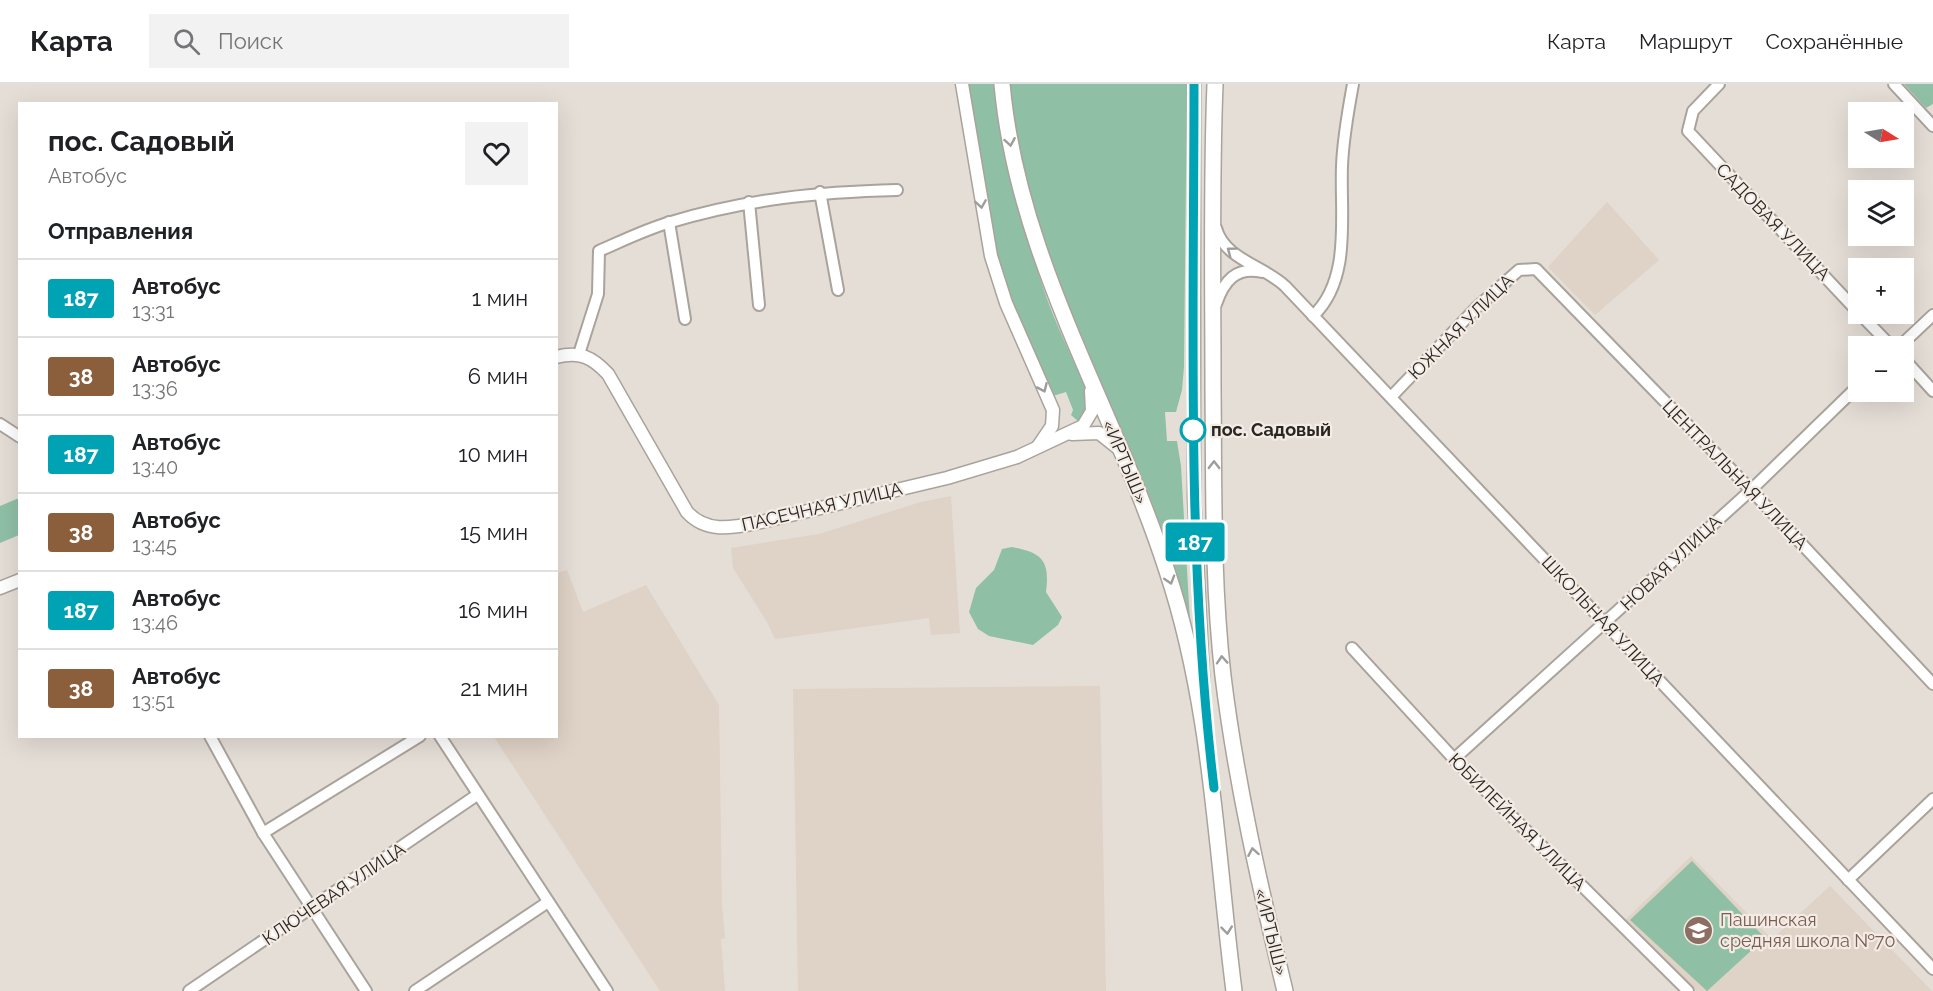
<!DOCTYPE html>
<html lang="ru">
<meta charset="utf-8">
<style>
body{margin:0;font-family:Raleway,sans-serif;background:#f2f2f2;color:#202124;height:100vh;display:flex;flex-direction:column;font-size:22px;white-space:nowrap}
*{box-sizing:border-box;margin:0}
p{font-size:20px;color:#757577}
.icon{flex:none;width:33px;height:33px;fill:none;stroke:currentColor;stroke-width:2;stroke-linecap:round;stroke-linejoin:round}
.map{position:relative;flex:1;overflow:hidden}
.drawer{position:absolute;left:18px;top:18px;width:540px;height:636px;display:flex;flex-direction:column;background:#fff;border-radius:0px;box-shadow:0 6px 24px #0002}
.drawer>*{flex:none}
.badge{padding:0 12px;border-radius:4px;font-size:21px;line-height:39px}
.needle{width:39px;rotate:101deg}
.fabs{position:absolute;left:1848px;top:18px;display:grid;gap:12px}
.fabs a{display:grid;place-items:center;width:66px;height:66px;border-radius:0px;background:#fff;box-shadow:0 6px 24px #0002;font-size:30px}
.map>.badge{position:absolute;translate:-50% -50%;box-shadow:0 0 0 3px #fff}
h2{padding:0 30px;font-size:22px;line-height:54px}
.round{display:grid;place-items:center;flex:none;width:63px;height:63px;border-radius:0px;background:#f2f2f2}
.head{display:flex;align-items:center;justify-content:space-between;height:102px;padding:0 30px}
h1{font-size:28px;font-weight:700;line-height:45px}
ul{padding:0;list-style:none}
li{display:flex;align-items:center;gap:18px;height:78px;padding:0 30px;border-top:2px solid #e0e0e0}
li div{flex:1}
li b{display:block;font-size:22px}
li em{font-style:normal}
li .badge{min-width:66px;font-weight:700;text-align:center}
header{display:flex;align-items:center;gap:36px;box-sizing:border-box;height:84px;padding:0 30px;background:#fff;border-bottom:2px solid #e0e0e0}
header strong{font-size:28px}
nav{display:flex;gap:33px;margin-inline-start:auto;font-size:21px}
.search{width:420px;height:54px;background:#f2f2f2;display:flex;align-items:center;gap:15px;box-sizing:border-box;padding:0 21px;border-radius:0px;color:#757577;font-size:22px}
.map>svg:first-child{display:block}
.built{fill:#dfd2c6}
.green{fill:#8fc0a6}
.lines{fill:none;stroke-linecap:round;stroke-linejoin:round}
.minor-casing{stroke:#a9a39c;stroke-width:14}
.major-casing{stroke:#a9a39c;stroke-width:15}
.highway-casing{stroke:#a9a39c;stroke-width:18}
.minor{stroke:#fff;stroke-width:10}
.major{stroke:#fff;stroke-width:12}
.highway{stroke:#fff;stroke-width:15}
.oneway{stroke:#9e9d9c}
.line-casing{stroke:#fff;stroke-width:14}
.line{stroke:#00a3b4;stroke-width:9}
.stop-dot{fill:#fff;stroke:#00a3b4;stroke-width:3}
.labels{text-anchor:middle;stroke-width:4.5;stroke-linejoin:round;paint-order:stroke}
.street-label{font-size:18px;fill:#282623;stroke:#f3ebe4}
.stop-label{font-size:18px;font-weight:bold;fill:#282623;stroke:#f3ebe4;text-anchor:start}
.education-label{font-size:18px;fill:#785e54;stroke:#f3ebe4;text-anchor:start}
</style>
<header>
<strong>Карта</strong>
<div class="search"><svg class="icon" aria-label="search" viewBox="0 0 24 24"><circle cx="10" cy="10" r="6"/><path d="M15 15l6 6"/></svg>Поиск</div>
<nav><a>Карта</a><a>Маршрут</a><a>Сохранённые</a></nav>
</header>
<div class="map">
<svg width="1933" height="907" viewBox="0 0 1933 907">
<rect width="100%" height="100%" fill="#e5ded7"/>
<g class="built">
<path d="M1607 118 1659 176 1595 231 1548 183Z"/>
<path d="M951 412 960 549 931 551 929 534 775 555 767 538 733 484 731 464 819 450 921 418Z"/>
<path d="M567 486 583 528 646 501 719 621 722 821 725 854 721 855 725 907H660L494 653 556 652 557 489Z"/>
<path d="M1100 602 1106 907H798L793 605Z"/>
<path d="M1691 772 1772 855 1830 802 1932 907H1697L1625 836Z"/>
</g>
<g class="green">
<path d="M969 0H995C1008 68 1020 135 1042 200 1054 238 1073 274 1088 310V326L1079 338 1071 331 1073 326 1066 308 1053 312 1003 195 995 166Z"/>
<path d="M1008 0H1187L1184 283 1182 306 1176 328H1165L1167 357H1177L1181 382 1190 537 1151 416 1042 159 1018 66Z"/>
<path d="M1904 0H1933V20L1926 24Z"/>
<path d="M19 414V451L0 459V422Z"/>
<path d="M1012 463C1042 469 1050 476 1046 508L1062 533 1058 541 1033 561 989 552 978 545 969 528 976 504 994 486 1002 465Z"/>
<path d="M1692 777 1765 854 1707 907 1630 836Z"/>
</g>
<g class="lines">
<defs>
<g id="minor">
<path d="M1719 0 1693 27 1688 47 1858 228"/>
<path d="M1894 0 1933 42"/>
<path d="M820 108 838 206"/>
<path d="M749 118 759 221"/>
<path d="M669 138 685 235"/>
<path d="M1216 144C1224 175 1264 182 1285 202L1933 885"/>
<path d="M1216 220C1224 197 1236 182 1262 188"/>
<path d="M1860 230 1891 262"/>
<path d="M1313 232C1352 195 1340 131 1342 82 1343 55 1348 27 1353 0"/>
<path d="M1900 262 1933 231"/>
<path d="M579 270 598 210 599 167C622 157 646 145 671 138 747 115 818 108 897 106"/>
<path d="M1904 275 1933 307"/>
<path d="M1391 313 1476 224 1519 186 1536 185 1751 406 1933 600"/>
<path d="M0 340 20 353"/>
<path d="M1352 564 1454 675 1688 907"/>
<path d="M210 652 263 749 366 907"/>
<path d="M440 652 607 907"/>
<path d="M1454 675 1751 406 1858 302"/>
<path d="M263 749 420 652"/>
<path d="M1848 796 1933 715"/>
<path d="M189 907 477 711"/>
<path d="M415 907 548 818"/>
</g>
<g id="major">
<path d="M962 0 991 172 1006 219 1053 326 1052 342 1039 361"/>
<path d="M1194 0V413L1204 613"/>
<path d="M556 273C580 267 592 273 608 290L687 428C706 449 731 444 757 439L947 394 1017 373 1083 342 1092 327 1091 307"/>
<path d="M1072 350 1099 349 1118 364"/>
<path d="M0 504 20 496"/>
</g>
<g id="highway">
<path d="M1002 0C1018 177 1114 322 1167 487 1212 622 1216 767 1234 907"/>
<path d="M1215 0C1211 101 1213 202 1213 303 1214 399 1212 496 1223 592 1236 698 1260 803 1285 907"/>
</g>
</defs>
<use href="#minor" class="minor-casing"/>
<use href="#major" class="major-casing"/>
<use href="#highway" class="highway-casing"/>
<use href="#minor" class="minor"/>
<use href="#major" class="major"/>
<use href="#highway" class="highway"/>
</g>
<defs><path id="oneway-chevron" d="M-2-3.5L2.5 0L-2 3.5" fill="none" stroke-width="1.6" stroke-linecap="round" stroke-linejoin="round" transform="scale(1.5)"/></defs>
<g class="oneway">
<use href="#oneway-chevron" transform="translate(1010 58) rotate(80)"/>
<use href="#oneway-chevron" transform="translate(981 120) rotate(81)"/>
<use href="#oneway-chevron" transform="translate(1231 167) rotate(-143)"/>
<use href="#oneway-chevron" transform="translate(1043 304) rotate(66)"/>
<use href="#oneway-chevron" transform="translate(1214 381) rotate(-90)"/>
<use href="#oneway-chevron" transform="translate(1170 496) rotate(73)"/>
<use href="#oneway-chevron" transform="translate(1222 576) rotate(-94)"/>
<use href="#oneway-chevron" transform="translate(1253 768) rotate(-100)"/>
<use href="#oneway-chevron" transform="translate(1227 846) rotate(84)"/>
</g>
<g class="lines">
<defs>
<path id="line" d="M1194 0C1194 235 1186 470 1214 704"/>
</defs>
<use href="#line" class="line-casing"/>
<use href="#line" class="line"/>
</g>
<defs>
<symbol id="school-disc" viewBox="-11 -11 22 22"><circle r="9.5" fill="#8d6e63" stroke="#f3ebe4"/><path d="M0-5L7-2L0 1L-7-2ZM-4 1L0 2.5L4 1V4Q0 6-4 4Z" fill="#fff"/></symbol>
</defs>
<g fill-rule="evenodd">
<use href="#school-disc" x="1682" y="830" width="33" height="33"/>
</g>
<circle class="stop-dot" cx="1193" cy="346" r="12"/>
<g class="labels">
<g class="street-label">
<text transform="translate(1773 138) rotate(46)" y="6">САДОВАЯ УЛИЦА</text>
<text transform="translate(1461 243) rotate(-45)" y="6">ЮЖНАЯ УЛИЦА</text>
<text transform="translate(1125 378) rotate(67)" y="6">«ИРТЫШ»</text>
<text transform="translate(1735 391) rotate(46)" y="6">ЦЕНТРАЛЬНАЯ УЛИЦА</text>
<text transform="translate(822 423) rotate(-13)" y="6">ПАСЕЧНАЯ УЛИЦА</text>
<text transform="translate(1671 479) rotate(-43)" y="6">НОВАЯ УЛИЦА</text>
<text transform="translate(1603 537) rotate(47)" y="6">ШКОЛЬНАЯ УЛИЦА</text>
<text transform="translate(1517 738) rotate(45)" y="6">ЮБИЛЕЙНАЯ УЛИЦА</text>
<text transform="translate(334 810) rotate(-34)" y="6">КЛЮЧЕВАЯ УЛИЦА</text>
<text transform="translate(1271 848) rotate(76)" y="6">«ИРТЫШ»</text>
</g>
<g class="stop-label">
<text x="1211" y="352">пос. Садовый</text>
</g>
<g class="education-label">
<text x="1720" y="842">Пашинская<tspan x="1720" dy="21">средняя школа №70</tspan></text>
</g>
</g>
</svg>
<div class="fabs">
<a><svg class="needle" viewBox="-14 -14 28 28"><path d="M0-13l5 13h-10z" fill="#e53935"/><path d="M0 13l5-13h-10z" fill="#757577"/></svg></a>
<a><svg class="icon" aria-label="layers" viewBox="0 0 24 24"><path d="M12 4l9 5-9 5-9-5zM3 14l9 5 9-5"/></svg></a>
<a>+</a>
<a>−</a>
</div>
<b class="badge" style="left:1195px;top:458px;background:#00a3b4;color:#fff">187</b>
<section class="drawer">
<div class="head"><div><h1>пос. Садовый</h1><p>Автобус</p></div><a class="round"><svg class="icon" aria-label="heart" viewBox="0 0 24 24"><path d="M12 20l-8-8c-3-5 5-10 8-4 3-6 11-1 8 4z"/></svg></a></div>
<h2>Отправления</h2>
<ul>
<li><span class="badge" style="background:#00a3b4;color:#fff">187</span><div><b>Автобус</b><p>13:31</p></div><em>1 мин</em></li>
<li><span class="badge" style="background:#8b5e3c;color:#fff">38</span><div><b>Автобус</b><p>13:36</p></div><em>6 мин</em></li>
<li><span class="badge" style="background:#00a3b4;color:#fff">187</span><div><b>Автобус</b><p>13:40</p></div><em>10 мин</em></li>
<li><span class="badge" style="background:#8b5e3c;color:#fff">38</span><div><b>Автобус</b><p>13:45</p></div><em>15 мин</em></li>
<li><span class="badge" style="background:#00a3b4;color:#fff">187</span><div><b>Автобус</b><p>13:46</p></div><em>16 мин</em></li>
<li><span class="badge" style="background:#8b5e3c;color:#fff">38</span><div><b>Автобус</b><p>13:51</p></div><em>21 мин</em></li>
</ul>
</section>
</div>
